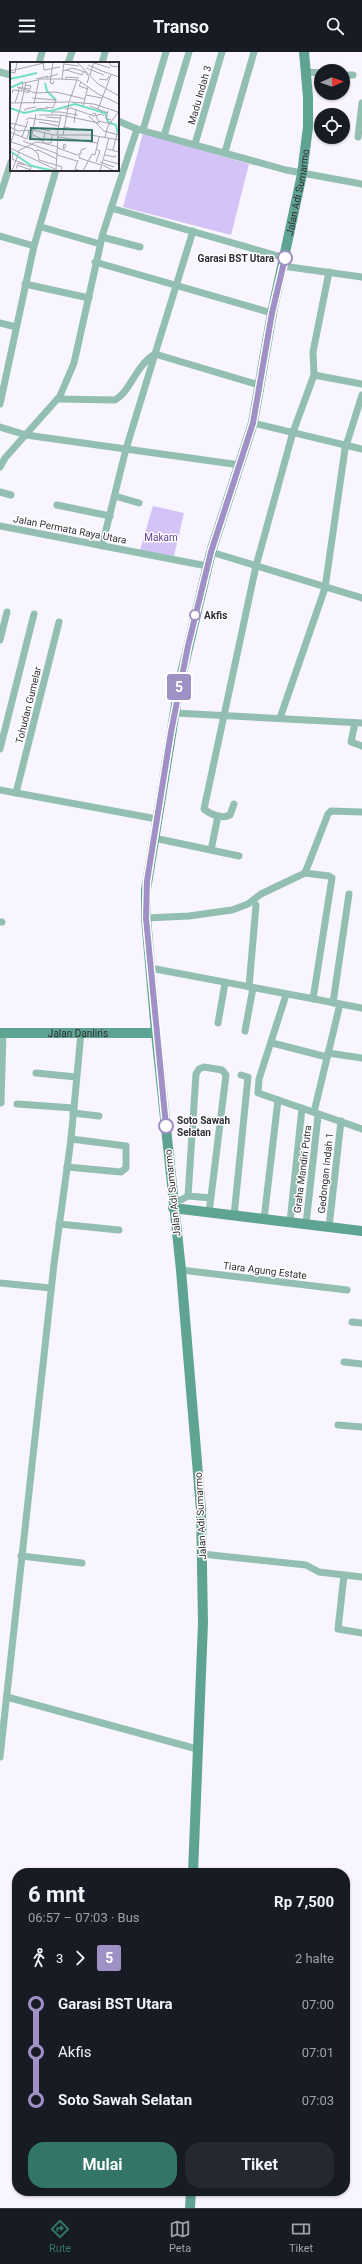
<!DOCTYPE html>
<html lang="id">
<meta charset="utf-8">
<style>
body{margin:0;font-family:Roboto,sans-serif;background:#242831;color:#f1f3f6;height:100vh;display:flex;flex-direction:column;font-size:15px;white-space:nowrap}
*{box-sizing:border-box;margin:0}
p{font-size:13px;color:#9ea1a6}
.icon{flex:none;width:22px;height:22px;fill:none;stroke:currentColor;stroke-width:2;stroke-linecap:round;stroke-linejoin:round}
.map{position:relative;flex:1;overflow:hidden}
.details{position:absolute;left:12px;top:1816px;width:338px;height:328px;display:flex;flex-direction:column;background:#171b24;border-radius:16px;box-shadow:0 1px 3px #0004}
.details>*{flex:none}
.badge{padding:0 8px;border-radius:3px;font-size:14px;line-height:26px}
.needle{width:26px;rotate:88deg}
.buttons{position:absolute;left:314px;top:12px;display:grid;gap:8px}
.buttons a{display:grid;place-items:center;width:36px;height:36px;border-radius:50%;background:#171b24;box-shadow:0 1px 3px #0004;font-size:20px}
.map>.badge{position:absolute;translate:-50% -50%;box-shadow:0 0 0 2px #fff}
.legs{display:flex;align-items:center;gap:6px;height:44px;padding:0 16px;font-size:13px}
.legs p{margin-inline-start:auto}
.headline{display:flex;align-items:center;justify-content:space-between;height:68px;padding:0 16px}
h1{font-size:22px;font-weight:700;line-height:30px}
.primary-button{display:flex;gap:8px;margin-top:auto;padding:8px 16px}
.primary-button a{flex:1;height:46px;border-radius:16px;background:#337567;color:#fff;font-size:16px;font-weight:700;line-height:46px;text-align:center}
.primary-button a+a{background:#242831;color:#f1f3f6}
ul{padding:0 16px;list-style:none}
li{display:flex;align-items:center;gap:14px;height:48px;font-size:15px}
li i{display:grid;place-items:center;width:6px;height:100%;margin:0 5px;background:currentColor}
li i::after{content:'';width:10px;height:10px;margin:-5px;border:3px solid;border-radius:50%;background:#171b24}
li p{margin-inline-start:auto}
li:first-child i{background:linear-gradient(#0000 50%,currentColor 0)}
li:last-child i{background:linear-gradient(currentColor 50%,#0000 0)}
header{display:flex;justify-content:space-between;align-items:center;height:52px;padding:0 16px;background:#171b24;font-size:18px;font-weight:700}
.menu{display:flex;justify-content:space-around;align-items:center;height:56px;border-top:1px solid #363941;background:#171b24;font-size:11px;color:#9ea1a6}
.menu a{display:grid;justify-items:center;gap:2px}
.menu .current{color:#337567}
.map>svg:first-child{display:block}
.green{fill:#d3c3f6}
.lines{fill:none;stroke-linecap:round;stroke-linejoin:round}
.street{stroke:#93bfb3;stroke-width:7}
.secondary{stroke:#5fa393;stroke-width:10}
.line-1-casing{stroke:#fff;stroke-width:9}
.line-1{stroke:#9f91c5;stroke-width:6}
.stop-1-dot{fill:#fff;stroke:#9f91c5;stroke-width:2}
.labels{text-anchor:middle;stroke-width:3;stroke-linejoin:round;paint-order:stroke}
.street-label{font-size:10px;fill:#2f2e34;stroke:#fff}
.stop-label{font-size:10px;font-weight:bold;fill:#2f2e34;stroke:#fff;text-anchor:start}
.park-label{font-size:10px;fill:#5e3b92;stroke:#fff}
.inset-river{fill:none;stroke:#71dfc7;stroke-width:2}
.inset-road{fill:none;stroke:#a8a5ad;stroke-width:1}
.view{fill:#337567;fill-opacity:0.15;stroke:#337567;stroke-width:2}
.inset-edge{fill:none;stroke:#2f2e34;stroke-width:2}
</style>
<header><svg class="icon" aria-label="menu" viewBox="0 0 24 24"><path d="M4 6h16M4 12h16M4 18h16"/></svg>Transo<svg class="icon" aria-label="search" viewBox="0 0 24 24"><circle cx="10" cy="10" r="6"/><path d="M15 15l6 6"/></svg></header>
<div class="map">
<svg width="362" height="2156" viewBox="0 0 362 2156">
<rect width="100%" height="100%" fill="#f8f5fe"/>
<g class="green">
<path d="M143 81 249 112 231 183 123 155Z"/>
<path d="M153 454 184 461 174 504 140 498Z"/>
</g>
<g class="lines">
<g class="street">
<path d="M39 11 42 0"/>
<path d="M68 11 72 0"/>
<path d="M102 11 105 0"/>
<path d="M0 20 11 23"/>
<path d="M307 20 321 21"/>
<path d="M343 23H353"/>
<path d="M118 69 137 77 286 118 362 132"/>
<path d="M143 78 166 0"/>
<path d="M164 84 189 0"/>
<path d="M358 85 362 51"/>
<path d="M195 92 222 0"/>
<path d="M225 100 254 0"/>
<path d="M0 144 11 110"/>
<path d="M111 156 285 206"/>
<path d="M45 176 100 192"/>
<path d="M0 184 34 194"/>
<path d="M102 185 140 195"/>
<path d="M95 210 272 261"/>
<path d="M282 214 362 225"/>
<path d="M25 232 89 246"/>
<path d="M0 271 16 275"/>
<path d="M314 323 313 300 329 220"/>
<path d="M58 347 115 348C131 339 135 314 155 302L193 179"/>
<path d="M0 352 34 194 56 118"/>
<path d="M253 371 362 397"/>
<path d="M0 375 26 383 240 413"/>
<path d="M0 415 5 406 60 344 74 311 103 181 137 77"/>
<path d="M0 440 11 443"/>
<path d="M115 444 139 451"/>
<path d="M57 453 110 464"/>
<path d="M0 474 207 514"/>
<path d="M102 494 126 397 155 302 259 333"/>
<path d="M211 500 362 546"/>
<path d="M0 588 7 560"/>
<path d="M175 661 362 671"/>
<path d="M280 666 325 536 345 397 362 343"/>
<path d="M355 671 351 690 362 694"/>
<path d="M0 697 34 562"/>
<path d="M0 738 157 767"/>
<path d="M16 741 59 570"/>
<path d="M234 752 230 763C222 767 211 763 204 757L256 514 293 380 314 323 362 332"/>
<path d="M154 786 239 804"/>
<path d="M211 798 218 764"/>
<path d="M305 821 329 824"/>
<path d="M146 866 189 864 232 858 248 852 261 842 305 821 328 762 331 759 362 760"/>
<path d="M0 870H2"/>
<path d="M150 916 362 956"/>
<path d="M249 935 256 853"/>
<path d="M286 943 259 1027 258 1041 362 1077"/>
<path d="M313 947 332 826"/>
<path d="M333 951 349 842"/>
<path d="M218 971 225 931"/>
<path d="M245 979 253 936"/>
<path d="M272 991 327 1005"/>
<path d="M328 1001 362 1006"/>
<path d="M36 1021 76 1025"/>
<path d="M1 1051 3 981"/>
<path d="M17 1052 74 1056"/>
<path d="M314 1060 340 952"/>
<path d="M73 1061 99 1064"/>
<path d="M67 1115 121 1120 126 1116V1094L71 1087"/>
<path d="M173 1148H181L188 1144"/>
<path d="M209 1161 226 1023 222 1018 204 1015 199 1017 196 1022 188 1144 211 1146"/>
<path d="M234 1164 248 1025 241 1023"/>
<path d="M264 1167 278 1048"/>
<path d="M290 1170 302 1056"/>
<path d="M59 1172 119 1178"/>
<path d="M306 1172 318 1064"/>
<path d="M329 1175 341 1069"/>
<path d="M181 1218 347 1238"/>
<path d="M0 1231 51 1236"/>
<path d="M352 1270 362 1271"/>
<path d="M344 1310 362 1312"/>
<path d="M338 1373 362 1375"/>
<path d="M202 1502 306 1513 319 1520 362 1525"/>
<path d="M21 1504 82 1511"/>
<path d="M344 1523 338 1577 362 1581"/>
<path d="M7 1645 197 1697"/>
<path d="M0 1705 54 1212 71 1087 81 981"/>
</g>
<g class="secondary">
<path id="s1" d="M0 981H156"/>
<path d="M173 1156 362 1179"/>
<path id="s2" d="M193 1821 203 1571 201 1458 181 1218 156 981 146 866V838L179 634 211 500 253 371 272 261 302 122 308 75V45L304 0"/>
<path d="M190 2156 191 2139"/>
</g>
</g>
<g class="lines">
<defs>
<path id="line-1" d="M166 1074 146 866 147 829 171 680 188 594 211 500 253 371 272 261 285 206"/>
</defs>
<use href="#line-1" class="line-1-casing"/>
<use href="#line-1" class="line-1"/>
</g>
<g class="stop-1-dot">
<circle cx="285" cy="206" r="7"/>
<circle cx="195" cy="563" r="5"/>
<circle cx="166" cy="1074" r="7"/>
</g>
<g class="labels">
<g class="street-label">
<text transform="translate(199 43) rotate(-74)" y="4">Madu Indah 3</text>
<text dy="4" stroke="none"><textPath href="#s2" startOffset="1701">Jalan Adi Sumarmo</textPath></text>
<text transform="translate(70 477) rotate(11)" y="4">Jalan Permata Raya Utara</text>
<text transform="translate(28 653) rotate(-76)" y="4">Tohudan Gumelar</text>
<text dy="4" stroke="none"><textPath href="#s1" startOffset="78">Jalan Danliris</textPath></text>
<text transform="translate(302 1117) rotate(-83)" y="4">Graha Mandiri Putra</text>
<text transform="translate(325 1121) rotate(-84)" y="4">Gedongan Indah 1</text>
<text transform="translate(172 1141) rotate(-96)" y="4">Jalan Adi Sumarmo</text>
<text transform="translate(265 1218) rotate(7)" y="4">Tiara Agung Estate</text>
<text transform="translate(200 1464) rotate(-93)" y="4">Jalan Adi Sumarmo</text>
</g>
<g class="stop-label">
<text x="274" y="210" text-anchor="end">Garasi BST Utara</text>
<text x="204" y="567">Akfis</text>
<text x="177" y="1072">Soto Sawah<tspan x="177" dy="12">Selatan</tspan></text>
</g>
<g class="park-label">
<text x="161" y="489">Makam</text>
</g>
</g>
<g transform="translate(10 10)">
<rect width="109" height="109" fill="#f8f5fe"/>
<path class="inset-river" d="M0 17 27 11M35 21 37 29 46 38M0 26 13 20M0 46 14 51 28 48 41 49 65 42 95 51 98 60 106 63 108 72M0 89 22 104 44 109"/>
<path class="inset-road" d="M43 0 40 21 43 22 44 19M67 0 88 22 109 34M81 0 100 6M99 0 101 4 109 5M33 1 34 8 50 5M54 2 69 4M78 3 90 8M76 6 94 13M56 8 72 13 74 9M89 8 109 15M0 9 38 0M53 9 62 6 75 10 79 15 77 21M0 10 5 11 7 0M80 13 84 0M36 16 48 12M26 17 38 14M52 17 54 0M56 17V15L69 16M89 17 97 18 99 14M71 20 69 24 78 27M7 25 19 27M12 27 13 21 28 18M8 29 9 26 26 31 46 30 75 37M13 29 18 31 20 27 21 24 15 23M2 31 3 28 13 29M76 33 92 36M22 36 46 38 43 46 36 45M60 40 84 42 108 50M0 41 59 40 67 18M5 41 9 29M24 42 29 17H51L68 18 88 32 109 42M73 44 78 25M80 44 98 51M10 47 16 20M26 47 38 46M55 47 61 46 84 54 92 52 94 54M88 47 101 13M15 49V47L26 45M98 49 96 57 101 58M42 52V50H50L68 53M82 52 85 51 89 61M29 53H51L89 61M79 54 94 69 109 73M36 55 50 56M16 58 19 56 49 60M89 59 101 62M29 60 49 64M0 61 17 65M64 61 66 47M0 65 8 69 23 68 44 73H81L109 78M53 65 66 67M27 66 40 69M4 67 10 47M0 70 17 77 19 68M23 73 34 78M47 73 51 53M53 73 59 41M12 75 18 59M20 75 33 79M48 75 87 81M95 75 98 64 109 49M21 78 26 52M13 79 48 92M1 80 23 87 28 92 29 98 52 105 51 109M33 81 48 85M34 81H41L42 73M54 82 56 83 54 87 53 86ZM0 83 5 68M0 86 49 109M48 86 67 93M86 87 90 89 86 100M97 87 109 90M103 88 107 72M8 89 26 80 33 81 35 71M25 89 28 88 47 97M3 91 2 97 21 105 20 109M47 93 67 99M95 93 105 95 106 93M69 96 91 103M70 96 68 92H71V88L76 86M68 98 65 107 71 109M94 98 109 102M90 100 104 105M7 103 21 108M93 103 104 109M6 107 8 101 15 103M46 107 48 74M2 109 9 90M73 109 82 92 85 93 89 75M90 109 99 76"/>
<path class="view" d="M21 66 82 68V79L20 77Z"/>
<rect width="109" height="109" class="inset-edge"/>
</g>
</svg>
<div class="buttons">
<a><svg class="needle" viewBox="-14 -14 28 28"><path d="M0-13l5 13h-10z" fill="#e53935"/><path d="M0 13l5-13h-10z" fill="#9ea1a6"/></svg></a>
<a><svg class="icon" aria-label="locate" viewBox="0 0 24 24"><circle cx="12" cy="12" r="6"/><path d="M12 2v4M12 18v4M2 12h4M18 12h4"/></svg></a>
</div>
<b class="badge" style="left:179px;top:635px;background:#9f91c5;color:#fff">5</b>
<section class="details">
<div class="headline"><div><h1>6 mnt</h1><p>06:57 – 07:03 · Bus</p></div><b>Rp 7,500</b></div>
<div class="legs"><svg class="icon" aria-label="walk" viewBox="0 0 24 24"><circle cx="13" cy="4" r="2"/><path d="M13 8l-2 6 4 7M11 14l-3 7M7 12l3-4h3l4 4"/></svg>3<svg class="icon" aria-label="forward" viewBox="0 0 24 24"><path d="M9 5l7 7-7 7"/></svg><b class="badge" style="background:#9f91c5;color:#fff">5</b><p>2 halte</p></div>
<ul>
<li><i style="color:#9f91c5"></i><b>Garasi BST Utara</b><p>07:00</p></li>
<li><i style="color:#9f91c5"></i><span>Akfis</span><p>07:01</p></li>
<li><i style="color:#9f91c5"></i><b>Soto Sawah Selatan</b><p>07:03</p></li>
</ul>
<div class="primary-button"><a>Mulai</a><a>Tiket</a></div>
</section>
</div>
<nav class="menu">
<a class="current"><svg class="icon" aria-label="directions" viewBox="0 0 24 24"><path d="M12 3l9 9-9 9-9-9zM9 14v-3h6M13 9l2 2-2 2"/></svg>Rute</a>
<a><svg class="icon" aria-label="map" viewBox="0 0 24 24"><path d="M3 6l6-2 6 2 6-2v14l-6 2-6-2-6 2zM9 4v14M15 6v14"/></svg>Peta</a>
<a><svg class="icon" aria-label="tickets" viewBox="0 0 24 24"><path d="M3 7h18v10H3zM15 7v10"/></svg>Tiket</a>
</nav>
